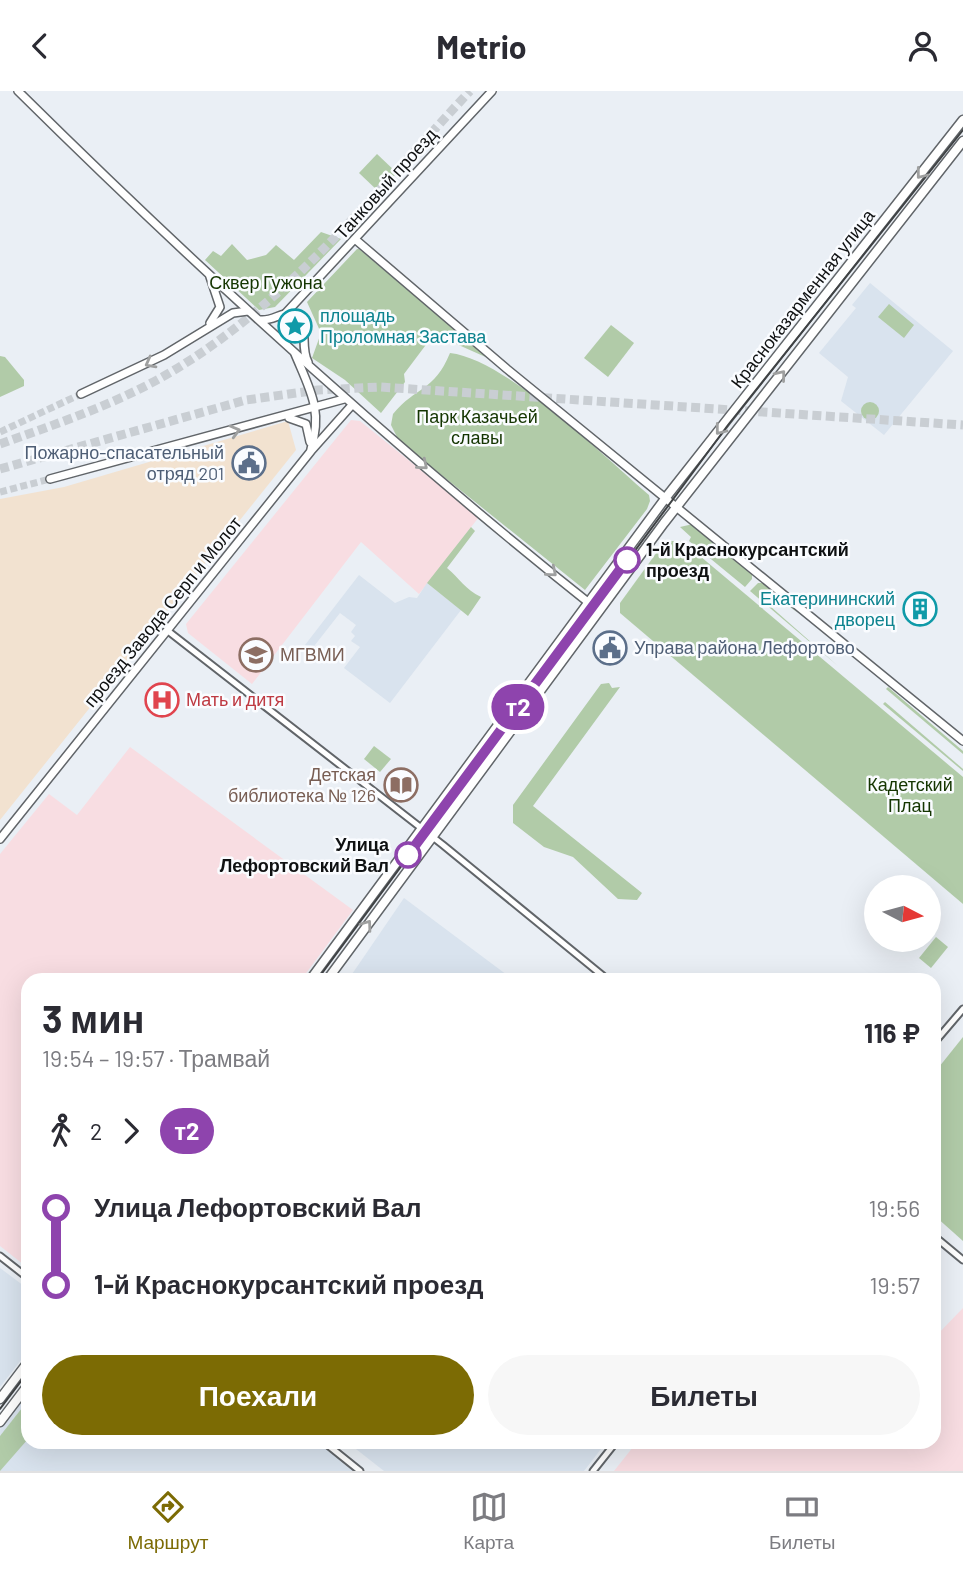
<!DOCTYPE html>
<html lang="ru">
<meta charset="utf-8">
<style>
body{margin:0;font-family:Barlow,sans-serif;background:#f7f7f7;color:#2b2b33;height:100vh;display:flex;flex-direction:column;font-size:26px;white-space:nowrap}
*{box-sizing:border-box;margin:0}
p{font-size:23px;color:#7c7c81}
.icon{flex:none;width:38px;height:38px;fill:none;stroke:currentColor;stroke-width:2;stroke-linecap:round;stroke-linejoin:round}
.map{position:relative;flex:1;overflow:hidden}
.details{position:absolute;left:21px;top:882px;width:920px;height:476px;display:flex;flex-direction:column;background:#fff;border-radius:21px;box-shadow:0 7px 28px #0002}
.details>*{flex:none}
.badge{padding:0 14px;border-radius:23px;font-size:24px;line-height:46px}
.needle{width:46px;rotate:96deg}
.tools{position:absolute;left:864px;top:784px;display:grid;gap:14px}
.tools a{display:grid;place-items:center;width:77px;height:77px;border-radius:50%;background:#fff;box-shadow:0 7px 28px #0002;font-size:35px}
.map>.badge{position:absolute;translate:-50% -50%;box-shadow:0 0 0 4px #fff}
.legs{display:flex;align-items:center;gap:10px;height:77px;padding:0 21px;font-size:23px}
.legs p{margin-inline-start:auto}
.summary{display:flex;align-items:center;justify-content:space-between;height:119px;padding:0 21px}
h1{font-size:38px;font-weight:700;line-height:52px}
.button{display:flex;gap:14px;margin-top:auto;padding:14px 21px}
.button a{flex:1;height:80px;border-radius:42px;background:#7c6b04;color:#fff;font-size:28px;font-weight:700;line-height:80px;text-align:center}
.button a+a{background:#f7f7f7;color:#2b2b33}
ul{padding:0 21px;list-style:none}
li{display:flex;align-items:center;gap:24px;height:77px;font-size:26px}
li i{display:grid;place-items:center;width:10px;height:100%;margin:0 9px;background:currentColor}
li i::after{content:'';width:18px;height:18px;margin:-9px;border:5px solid;border-radius:50%;background:#fff}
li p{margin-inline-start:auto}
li:first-child i{background:linear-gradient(#0000 50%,currentColor 0)}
li:last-child i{background:linear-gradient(currentColor 50%,#0000 0)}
header{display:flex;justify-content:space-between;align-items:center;height:91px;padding:0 21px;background:#fff;font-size:32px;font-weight:700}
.tab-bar{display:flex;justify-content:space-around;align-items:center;height:98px;border-top:2px solid #e1e1e2;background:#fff;font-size:19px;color:#7c7c81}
.tab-bar a{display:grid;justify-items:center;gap:4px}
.tab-bar .on{color:#7c6b04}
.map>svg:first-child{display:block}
.commercial{fill:#f2e2d0}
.industrial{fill:#f8dde2}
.built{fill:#d9e3ee}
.green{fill:#b1cba8}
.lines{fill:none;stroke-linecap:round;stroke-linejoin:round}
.tertiary-tunnel{stroke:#c9ced3;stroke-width:7;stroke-dasharray:7 3.5;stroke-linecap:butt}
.primary-tunnel{stroke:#c9ced3;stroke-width:9;stroke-dasharray:9 4.5;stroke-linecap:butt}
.minor-casing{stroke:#616569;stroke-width:9}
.tertiary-casing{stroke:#616569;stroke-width:10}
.secondary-casing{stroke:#616569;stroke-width:11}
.minor{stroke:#fff;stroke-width:5}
.tertiary{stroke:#fff;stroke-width:7}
.secondary{stroke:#fff;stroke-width:8}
.tram{stroke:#3f4244;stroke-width:2}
.oneway{stroke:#9fa0a0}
.line-1-casing{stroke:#fff;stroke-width:16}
.line-1{stroke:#8e44ad;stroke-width:10}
.stop-1-dot{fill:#fff;stroke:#8e44ad;stroke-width:3.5}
.labels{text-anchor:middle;stroke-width:5;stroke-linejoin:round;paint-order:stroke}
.street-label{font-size:18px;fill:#0f1112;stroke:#fafcff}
.park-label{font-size:18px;fill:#143501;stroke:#fafcff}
.culture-label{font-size:18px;fill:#0d838f;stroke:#fafcff;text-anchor:start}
.service-label{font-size:18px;fill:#4e5e75;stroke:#fafcff;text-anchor:end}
.stop-label{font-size:18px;font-weight:bold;fill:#0f1112;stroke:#fafcff;text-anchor:start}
.education-label{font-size:18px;fill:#785e54;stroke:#fafcff;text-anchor:start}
.health-label{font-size:18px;fill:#be3a42;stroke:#fafcff;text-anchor:start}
</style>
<header><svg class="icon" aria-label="back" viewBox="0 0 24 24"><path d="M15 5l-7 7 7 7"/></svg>Metrio<svg class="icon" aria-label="person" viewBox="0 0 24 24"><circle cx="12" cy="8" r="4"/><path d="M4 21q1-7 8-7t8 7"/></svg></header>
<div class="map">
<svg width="963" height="1380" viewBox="0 0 963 1380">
<rect width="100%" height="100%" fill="#eaeff5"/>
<path class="commercial" d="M288 330 296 359 0 729V408L64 396Z"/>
<g class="industrial">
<path d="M351 329 360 330 479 426 419 503 361 451 252 593 188 542 186 533Z"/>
<path d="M130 656 353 819 301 889H28V1177L0 1155V763L49 703 77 724Z"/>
<path d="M963 1217V1380H614L637 1351H934L935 1246Z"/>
</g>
<g class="built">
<path d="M870 192 953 260 884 344 841 310 848 286 819 262 856 217 852 214Z"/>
<path d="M359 484 395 512 409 506 417 507 427 492 461 519 390 612 344 577 360 556 351 550 355 545 351 541 356 534 340 522 311 559 305 554Z"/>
<path d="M404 807 507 884 503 889H348Z"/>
<path d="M0 1177 28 1198V1260L0 1296Z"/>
<path d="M28 1301V1351H317L354 1380H0V1338Z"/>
<path d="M347 1351H592L601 1358 584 1380H384Z"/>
</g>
<g class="green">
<path d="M377 63 397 82 379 101 359 82Z"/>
<path d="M321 141 341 148 275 216 259 219 205 169 213 160 221 165 232 153 247 169 266 164 276 154 294 169Z"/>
<path d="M357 158H359L490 268 434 243 404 283 405 291 381 322 345 289 312 267 321 242 307 211Z"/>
<path d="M889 213 914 234 904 247 878 226Z"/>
<path d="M611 234 634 252 608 286 584 267Z"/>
<path d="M450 262C506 268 603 365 649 404L650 410 647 418 585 499 399 350 391 334 393 323C416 295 434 301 450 262Z"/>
<path d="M0 265 5 266 24 289V295L0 306Z"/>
<circle cx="870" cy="320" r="9"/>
<path d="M693 433 752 483V488L745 496 689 450 691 446 680 436Z"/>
<path d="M471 436 475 440 447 477C460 488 465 498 481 506L468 525 427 492Z"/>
<path d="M665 450H682L963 686V813L620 522V512Z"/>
<path d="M758 492H764L798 522 778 507 770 515 838 575 750 500Z"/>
<path d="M609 592 612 597 620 596 533 715 642 802 637 809 618 808 573 766 544 756 513 732V714L601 593Z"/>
<path d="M888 596 963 660V663L886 598Z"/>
<path d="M885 611 963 678V680L883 613Z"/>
<path d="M374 655 391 668 380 681 364 668Z"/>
<path d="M936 846 948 856 931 877 919 867Z"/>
<path d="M963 946V1150L935 1125V981Z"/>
<path d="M22 1317 28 1322V1348L0 1380V1345Z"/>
</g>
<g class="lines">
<g class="tertiary-tunnel">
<path d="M0 341 81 303"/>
<path d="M0 401 50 388"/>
</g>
<g class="primary-tunnel">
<path d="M0 353C62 331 125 310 181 275 295 204 379 97 470 0"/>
<path d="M0 378 246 309 318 299 380 296 963 334"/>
</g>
<defs>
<g id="minor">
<path d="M168 540 443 754 608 889"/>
<path d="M934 952 963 918"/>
<path d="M934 1145 963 1169"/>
<path d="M0 1165 28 1187"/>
<path d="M324 1351 360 1380"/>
<path d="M593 1380 616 1351"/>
</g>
<g id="tertiary">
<path d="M18 0C203 183 395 358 599 520"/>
<path d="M356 149 507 278 963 650"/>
<path d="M210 186 220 216 210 232"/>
<path d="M284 224 492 0"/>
<path d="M261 229C273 230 283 220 293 223 311 227 299 256 308 271"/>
<path d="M295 263C310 299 323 319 311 358"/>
<path d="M81 303 164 264 233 222 248 220"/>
<path d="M289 327 306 333 310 351"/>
<path d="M50 388 344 308"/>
<path d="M0 748 311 360 352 314"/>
</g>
<g id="secondary">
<path d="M310 889 667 405 963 29"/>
<path d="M327 889 664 432 963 50"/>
<path d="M0 1308 28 1271"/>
<path d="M0 1331 28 1294"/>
</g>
</defs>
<use href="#minor" class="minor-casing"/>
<use href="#tertiary" class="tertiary-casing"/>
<use href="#secondary" class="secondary-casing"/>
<use href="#minor" class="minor"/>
<use href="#tertiary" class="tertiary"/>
<use href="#secondary" class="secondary"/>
<g class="tram">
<path d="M317 889 728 334 963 39"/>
<path d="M0 1318 28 1281"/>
</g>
</g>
<defs><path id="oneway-chevron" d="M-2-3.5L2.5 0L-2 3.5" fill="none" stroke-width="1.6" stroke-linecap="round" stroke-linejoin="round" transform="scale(1.75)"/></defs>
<g class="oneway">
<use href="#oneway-chevron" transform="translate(921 83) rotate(128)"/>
<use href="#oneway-chevron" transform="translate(150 272) rotate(152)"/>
<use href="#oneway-chevron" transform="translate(781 284) rotate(-51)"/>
<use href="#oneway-chevron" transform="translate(720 339) rotate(128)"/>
<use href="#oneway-chevron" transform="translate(235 340) rotate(-15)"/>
<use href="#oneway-chevron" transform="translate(423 374) rotate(40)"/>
<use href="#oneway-chevron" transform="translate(552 481) rotate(40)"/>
<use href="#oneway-chevron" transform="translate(367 834) rotate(-54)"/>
</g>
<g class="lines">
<defs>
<path id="line-1" d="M408 764 627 469"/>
</defs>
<use href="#line-1" class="line-1-casing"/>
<use href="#line-1" class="line-1"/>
</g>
<defs>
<symbol id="sight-ring" viewBox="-11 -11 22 22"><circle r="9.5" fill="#fafcff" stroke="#0f9aa8" stroke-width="1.5"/><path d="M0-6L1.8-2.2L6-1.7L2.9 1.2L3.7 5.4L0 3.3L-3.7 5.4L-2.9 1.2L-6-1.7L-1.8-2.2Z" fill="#0f9aa8"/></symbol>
<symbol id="civic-ring" viewBox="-11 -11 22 22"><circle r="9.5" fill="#fafcff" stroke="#5c6f8a" stroke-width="1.5"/><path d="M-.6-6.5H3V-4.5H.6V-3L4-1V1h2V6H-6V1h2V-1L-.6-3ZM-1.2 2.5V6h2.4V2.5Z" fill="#5c6f8a"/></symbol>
<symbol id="building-ring" viewBox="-11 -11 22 22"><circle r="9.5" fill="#fafcff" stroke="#0f9aa8" stroke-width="1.5"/><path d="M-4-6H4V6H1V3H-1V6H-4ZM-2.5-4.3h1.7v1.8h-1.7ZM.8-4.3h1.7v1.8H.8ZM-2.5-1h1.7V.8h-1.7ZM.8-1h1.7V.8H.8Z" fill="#0f9aa8"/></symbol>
<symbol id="university-ring" viewBox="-11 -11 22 22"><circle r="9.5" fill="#fafcff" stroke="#8d6e63" stroke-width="1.5"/><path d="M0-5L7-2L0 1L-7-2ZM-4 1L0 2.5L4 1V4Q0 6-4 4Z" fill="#8d6e63"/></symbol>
<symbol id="hospital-ring" viewBox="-11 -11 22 22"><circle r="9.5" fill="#fafcff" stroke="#e0444e" stroke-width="1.5"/><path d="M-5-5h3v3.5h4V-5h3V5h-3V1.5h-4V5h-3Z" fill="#e0444e"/></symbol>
<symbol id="library-ring" viewBox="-11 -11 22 22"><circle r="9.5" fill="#fafcff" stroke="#8d6e63" stroke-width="1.5"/><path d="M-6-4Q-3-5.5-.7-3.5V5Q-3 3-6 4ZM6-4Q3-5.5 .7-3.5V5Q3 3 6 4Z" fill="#8d6e63"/></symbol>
</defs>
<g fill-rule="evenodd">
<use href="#sight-ring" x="276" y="216" width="38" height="38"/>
<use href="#civic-ring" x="230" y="353" width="38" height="38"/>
<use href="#building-ring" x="901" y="499" width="38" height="38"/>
<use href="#civic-ring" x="591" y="538" width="38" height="38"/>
<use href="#university-ring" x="237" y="545" width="38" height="38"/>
<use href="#hospital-ring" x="143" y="590" width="38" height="38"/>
<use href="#library-ring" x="382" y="675" width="38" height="38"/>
</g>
<g class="stop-1-dot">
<circle cx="627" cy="469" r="12"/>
<circle cx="408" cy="764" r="12"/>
</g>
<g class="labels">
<g class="street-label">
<text transform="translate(386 93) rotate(-48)" y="6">Танковый проезд</text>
<text transform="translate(803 208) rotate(-52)" y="6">Красноказарменная улица</text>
<text transform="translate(163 521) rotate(-51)" y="6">проезд Завода Серп и Молот</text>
</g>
<g class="park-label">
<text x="266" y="198">Сквер Гужона</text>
<text x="477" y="332">Парк Казачьей<tspan x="477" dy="21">славы</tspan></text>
<text x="910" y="700">Кадетский<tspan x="910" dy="21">Плац</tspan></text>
</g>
<g class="culture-label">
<text x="320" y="231">площадь<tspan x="320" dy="21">Проломная Застава</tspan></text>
<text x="895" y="514" text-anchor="end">Екатерининский<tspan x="895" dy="21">дворец</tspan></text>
</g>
<g class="service-label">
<text x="224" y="368">Пожарно-спасательный<tspan x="224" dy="21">отряд 201</tspan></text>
<text x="634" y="563" text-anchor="start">Управа района Лефортово</text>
</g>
<g class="stop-label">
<text x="646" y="465">1-й Краснокурсантский<tspan x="646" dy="21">проезд</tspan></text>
<text x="389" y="760" text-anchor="end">Улица<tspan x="389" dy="21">Лефортовский Вал</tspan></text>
</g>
<g class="education-label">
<text x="280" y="570">МГВМИ</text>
<text x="376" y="690" text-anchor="end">Детская<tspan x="376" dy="21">библиотека № 126</tspan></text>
</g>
<g class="health-label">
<text x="186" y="615">Мать и дитя</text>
</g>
</g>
</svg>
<div class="tools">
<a><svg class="needle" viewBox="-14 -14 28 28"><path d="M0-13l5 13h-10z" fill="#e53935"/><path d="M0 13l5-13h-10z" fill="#7c7c81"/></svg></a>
</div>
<b class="badge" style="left:518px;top:616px;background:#8e44ad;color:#fff">т2</b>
<section class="details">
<div class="summary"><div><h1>3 мин</h1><p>19:54 – 19:57 · Трамвай</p></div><b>116 ₽</b></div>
<div class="legs"><svg class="icon" aria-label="walk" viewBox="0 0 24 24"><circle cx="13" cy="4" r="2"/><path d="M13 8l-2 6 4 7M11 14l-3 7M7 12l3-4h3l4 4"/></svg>2<svg class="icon" aria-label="forward" viewBox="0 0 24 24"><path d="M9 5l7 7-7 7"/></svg><b class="badge" style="background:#8e44ad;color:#fff">т2</b></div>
<ul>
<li><i style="color:#8e44ad"></i><b>Улица Лефортовский Вал</b><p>19:56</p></li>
<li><i style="color:#8e44ad"></i><b>1-й Краснокурсантский проезд</b><p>19:57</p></li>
</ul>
<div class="button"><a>Поехали</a><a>Билеты</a></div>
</section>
</div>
<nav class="tab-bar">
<a class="on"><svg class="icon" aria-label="directions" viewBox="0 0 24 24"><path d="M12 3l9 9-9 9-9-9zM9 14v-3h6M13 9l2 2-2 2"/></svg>Маршрут</a>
<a><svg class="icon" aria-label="map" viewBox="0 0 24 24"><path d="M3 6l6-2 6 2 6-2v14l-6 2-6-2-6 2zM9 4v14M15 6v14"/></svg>Карта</a>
<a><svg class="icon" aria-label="tickets" viewBox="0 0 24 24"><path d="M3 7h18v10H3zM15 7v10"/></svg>Билеты</a>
</nav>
